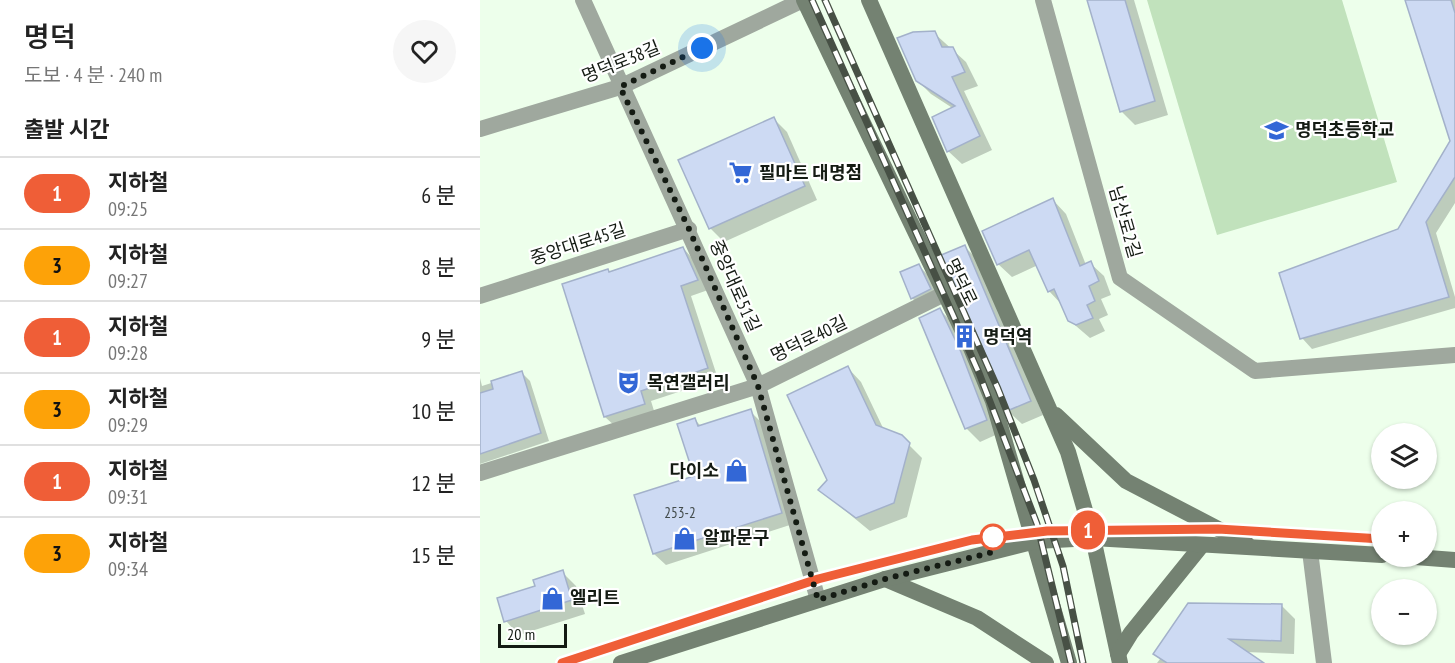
<!DOCTYPE html>
<html lang="ko">
<meta charset="utf-8">
<style>
body{margin:0;font-family:"PT Sans Narrow","Noto Sans KR",sans-serif;background:#f6f6f6;color:#222;height:100vh;display:flex;flex-direction:column;font-size:22px;white-space:nowrap}
*{box-sizing:border-box;margin:0}
p{font-size:20px;color:#767676}
.icon{flex:none;width:33px;height:33px;fill:none;stroke:currentColor;stroke-width:2;stroke-linecap:round;stroke-linejoin:round}
.map{position:relative;flex:1;overflow:hidden}
.drawer{display:flex;flex-direction:column;background:#fff;width:480px}
.drawer>*{flex:none}
.badge{padding:0 12px;border-radius:20px;font-size:21px;line-height:39px}
.controls{position:absolute;left:891px;top:423px;display:grid;gap:12px}
.controls a{display:grid;place-items:center;width:66px;height:66px;border-radius:50%;background:#fff;box-shadow:0 2px 4px #0004;font-size:30px}
.scale{position:absolute;left:18px;bottom:15px;width:69px;box-sizing:border-box;padding-left:6px;border:3px solid #141b13;border-top:0;font-size:16px;line-height:21px;white-space:nowrap;color:#141b13;-webkit-text-stroke:4px #fff;paint-order:stroke}
.you{position:absolute;width:30px;height:30px;margin:-15px;border:4px solid #fff;border-radius:50%;background:#1a73e8;box-shadow:0 0 0 9px #1a73e833}
.map>.badge{position:absolute;translate:-50% -50%;box-shadow:0 0 0 3px #fff}
h2{padding:0 24px;font-size:22px;line-height:54px}
.round{display:grid;place-items:center;flex:none;width:63px;height:63px;border-radius:32px;background:#f6f6f6}
.overview{display:flex;align-items:center;justify-content:space-between;height:102px;padding:0 24px}
h1{font-size:28px;font-weight:600;line-height:45px}
ul{padding:0;list-style:none}
li{display:flex;align-items:center;gap:18px;height:72px;padding:0 24px;border-top:2px solid #e0e0e0}
li div{flex:1}
li b{display:block;font-size:22px}
li em{font-style:normal}
li .badge{min-width:66px;font-weight:700;text-align:center}
main{display:flex;flex:1;min-height:0}
.map>svg:first-child{display:block}
.green{fill:#c1e2bc}
.shadow{fill:#0003}
.building{fill:#cddaf3;stroke:#a3b1ca;stroke-width:1.5}
.lines{fill:none;stroke-linecap:round;stroke-linejoin:round}
.minor{stroke:#9fa89e;stroke-width:16}
.secondary{stroke:#748272;stroke-width:16}
.rail-casing{stroke:#475045;stroke-width:7}
.rail{stroke:#fff;stroke-width:4.5;stroke-dasharray:14;stroke-linecap:butt}
.line-casing{stroke:#fff;stroke-width:14}
.line{stroke:#ef5e37;stroke-width:9}
.walk{stroke:#141b13;stroke-width:6;stroke-dasharray:0 10.8}
.stop-dot{fill:#fff;stroke:#ef5e37;stroke-width:3}
.labels{text-anchor:middle;stroke-width:4.5;stroke-linejoin:round;paint-order:stroke}
.number-label{font-size:15px;fill:#424b4b}
.street-label{font-size:18px;fill:#141b13;stroke:#fff}
.poi-label{font-size:18px;font-weight:bold;fill:#141b13;stroke:#fff;text-anchor:start}
</style>
<main>
<section class="drawer">
<div class="overview"><div><h1>명덕</h1><p>도보 · 4 분 · 240 m</p></div><a class="round"><svg class="icon" aria-label="heart" viewBox="0 0 24 24"><path d="M12 20l-8-8c-3-5 5-10 8-4 3-6 11-1 8 4z"/></svg></a></div>
<h2>출발 시간</h2>
<ul>
<li><span class="badge" style="background:#ef5e37;color:#fff">1</span><div><b>지하철</b><p>09:25</p></div><em>6 분</em></li>
<li><span class="badge" style="background:#fda208;color:#111">3</span><div><b>지하철</b><p>09:27</p></div><em>8 분</em></li>
<li><span class="badge" style="background:#ef5e37;color:#fff">1</span><div><b>지하철</b><p>09:28</p></div><em>9 분</em></li>
<li><span class="badge" style="background:#fda208;color:#111">3</span><div><b>지하철</b><p>09:29</p></div><em>10 분</em></li>
<li><span class="badge" style="background:#ef5e37;color:#fff">1</span><div><b>지하철</b><p>09:31</p></div><em>12 분</em></li>
<li><span class="badge" style="background:#fda208;color:#111">3</span><div><b>지하철</b><p>09:34</p></div><em>15 분</em></li>
</ul>
</section>
<div class="map">
<svg width="975" height="663" viewBox="0 0 975 663">
<rect width="100%" height="100%" fill="#edffeb"/>
<path class="green" d="M667 0H862L917 182 737 235Z"/>
<g class="shadow">
<path d="M608 0H654L688 115 655 125 641 111Z"/>
<path d="M926 0H975V203L956 233 975 297V308L832 349 822 338 919 230 971 141Z"/>
<path d="M454 33 486 62 498 86 484 91 512 150 482 164 468 151 474 109 451 94 437 80Z"/>
<path d="M294 119 307 132 337 200 244 242 230 228Z"/>
<path d="M573 200 586 214 606 265 610 263 624 276 631 295 621 299 628 315 619 319 625 331 610 338 589 320 583 306 569 291 558 265 532 277 518 264Z"/>
<path d="M485 247 498 260 563 415 542 424 528 411 502 343Z"/>
<path d="M203 248 213 259 228 290 211 296 238 379 171 401 175 414 136 427 125 417 130 273Z"/>
<path d="M439 266 452 279 463 302 445 311 432 298Z"/>
<path d="M460 310 473 323 520 433 500 442 486 428Z"/>
<path d="M368 368 381 382 404 430 421 437 442 458 427 517 390 531 340 490 348 480Z"/>
<path d="M42 373 50 381 69 441 0 464V378L2 386Z"/>
<path d="M270 411 282 423 313 524 186 565 174 554 216 477 215 420 221 426Z"/>
<path d="M82 572 96 586 105 614 39 635 26 621 56 587Z"/>
<path d="M802 606 815 619 814 654 765 652 781 663H677L680 659 675 654Z"/>
</g>
<g class="building">
<path d="M607 0H645L675 101 640 112Z"/>
<path d="M925 0H971L975 13V177L946 222 969 297 820 339 799 273 918 229 970 141Z"/>
<path d="M455 31 462 47H473L485 72 472 77 500 136 467 152 452 117 475 106 436 81 417 38 433 32Z"/>
<path d="M294 117 325 186 229 229 198 160Z"/>
<path d="M573 198 600 266 611 261 619 281 609 286 615 301 607 305 613 318 596 325 588 321 574 289 568 292 549 250 517 265 502 231Z"/>
<path d="M485 245 551 401 527 411 501 344 459 256Z"/>
<path d="M203 247 218 280 201 286 228 368 161 391 165 404 124 417 82 284 128 269 129 272Z"/>
<path d="M439 264 451 289 431 299 420 272Z"/>
<path d="M460 308 481 352 507 420 485 429 439 318Z"/>
<path d="M368 366 396 425 422 435 430 443 414 503 376 518 338 490 347 480 307 395Z"/>
<path d="M42 371 61 433 0 454V393L13 389 11 381Z"/>
<path d="M271 409 302 513 173 554 154 495 214 476 197 424 215 418 218 426Z"/>
<path d="M83 570 92 600 24 622 17 598 55 586 53 580Z"/>
<path d="M708 603 802 604 801 641 749 639 784 663H687L673 654Z"/>
</g>
<g class="lines">
<g class="minor">
<path d="M103 0 278 386 338 600"/>
<path d="M563 0 640 278 775 371 975 355"/>
<path d="M0 129 140 87 323 0"/>
<path d="M0 296 209 229"/>
<path d="M0 473 278 386 464 294"/>
<path d="M830 551 844 663"/>
</g>
<g class="secondary">
<path d="M324 0 491 348 513 401 589 663"/>
<path d="M389 0 588 452 613 538 640 663"/>
<path d="M576 415 646 481 767 544"/>
<path d="M922 556 975 560"/>
<path d="M405 579 497 618 566 663"/>
<path d="M638 654 651 633 722 545"/>
<path d="M141 663 405 579 556 541 613 538 902 555"/>
</g>
<defs>
<g id="rail">
<path d="M332 0 499 373 557 524 591 663"/>
<path d="M345 0 518 389 554 480 583 566 603 663"/>
</g>
</defs>
<use href="#rail" class="rail-casing"/>
<use href="#rail" class="rail"/>
</g>
<g class="lines">
<defs>
<path id="line" d="M82 663 338 579 492 540 567 531 738 529 902 539"/>
</defs>
<use href="#line" class="line-casing"/>
<use href="#line" class="line"/>
<path class="walk" d="M222 48 140 87 209 229 278 386 338 600 405 579 513 552V537"/>
</g>
<defs>
<symbol id="school-bare" viewBox="-9 -9 18 18"><path d="M0-5L7-2L0 1L-7-2ZM-4 1L0 2.5L4 1V4Q0 6-4 4Z" fill="#3367d6" stroke="#fff" stroke-width="2.5" paint-order="stroke"/></symbol>
<symbol id="supermarket-bare" viewBox="-9 -9 18 18"><path d="M-6-5.5h2.5l.6 2H6L4.5 2H-2.5L-4.4-4H-6ZM-1.5 3.2a1.3 1.3 0 1 0 .1 0ZM3 3.2a1.3 1.3 0 1 0 .1 0Z" fill="#3367d6" stroke="#fff" stroke-width="2.5" paint-order="stroke"/></symbol>
<symbol id="building-bare" viewBox="-9 -9 18 18"><path d="M-4-6H4V6H1V3H-1V6H-4ZM-2.5-4.3h1.7v1.8h-1.7ZM.8-4.3h1.7v1.8H.8ZM-2.5-1h1.7V.8h-1.7ZM.8-1h1.7V.8H.8Z" fill="#3367d6" stroke="#fff" stroke-width="2.5" paint-order="stroke"/></symbol>
<symbol id="theatre-bare" viewBox="-9 -9 18 18"><path d="M-5-5.5Q0-4 5-5.5V0Q5 5 0 6Q-5 5-5 0ZM-3.3-2.5H-1v1.5H-3.3ZM1-2.5H3.3v1.5H1ZM-2.8 1Q0 5.5 2.8 1Z" fill="#3367d6" stroke="#fff" stroke-width="2.5" paint-order="stroke"/></symbol>
<symbol id="shop-bare" viewBox="-9 -9 18 18"><path d="M-5-2.5h2.3a2.7 3.5 0 0 1 5.4 0H5L5.5 6h-11ZM-1.5-2.5h3a1.5 2.3 0 0 0-3 0Z" fill="#3367d6" stroke="#fff" stroke-width="2.5" paint-order="stroke"/></symbol>
</defs>
<g fill-rule="evenodd">
<use href="#school-bare" x="780" y="114" width="33" height="33"/>
<use href="#supermarket-bare" x="244" y="156" width="33" height="33"/>
<use href="#building-bare" x="468" y="320" width="33" height="33"/>
<use href="#theatre-bare" x="132" y="366" width="33" height="33"/>
<use href="#shop-bare" x="240" y="454" width="33" height="33"/>
<use href="#shop-bare" x="188" y="522" width="33" height="33"/>
<use href="#shop-bare" x="56" y="582" width="33" height="33"/>
</g>
<circle class="stop-dot" cx="513" cy="537" r="12"/>
<g class="labels">
<g class="number-label">
<text x="200" y="518">253-2</text>
</g>
<g class="street-label">
<text transform="translate(141 62) rotate(-22)" y="6">명덕로38길</text>
<text transform="translate(645 222) rotate(74)" y="6">남산로2길</text>
<text transform="translate(98 244) rotate(-18)" y="6">중앙대로45길</text>
<text transform="translate(481 282) rotate(64)" y="6">명덕로</text>
<text transform="translate(255 286) rotate(66)" y="6">중앙대로51길</text>
<text transform="translate(329 339) rotate(-26)" y="6">명덕로40길</text>
</g>
<g class="poi-label">
<text x="815" y="136">명덕초등학교</text>
<text x="279" y="179">필마트 대명점</text>
<text x="503" y="343">명덕역</text>
<text x="167" y="389">목연갤러리</text>
<text x="239" y="477" text-anchor="end">다이소</text>
<text x="223" y="544">알파문구</text>
<text x="90" y="604">엘리트</text>
</g>
</g>
</svg>
<div class="controls">
<a><svg class="icon" aria-label="layers" viewBox="0 0 24 24"><path d="M12 4l9 5-9 5-9-5zM3 14l9 5 9-5"/></svg></a>
<a>+</a>
<a>−</a>
</div>
<div class="scale">20 m</div>
<div class="you" style="left:222px;top:48px"></div>
<b class="badge" style="left:608px;top:530px;background:#ef5e37;color:#fff">1</b>
</div>
</main>
